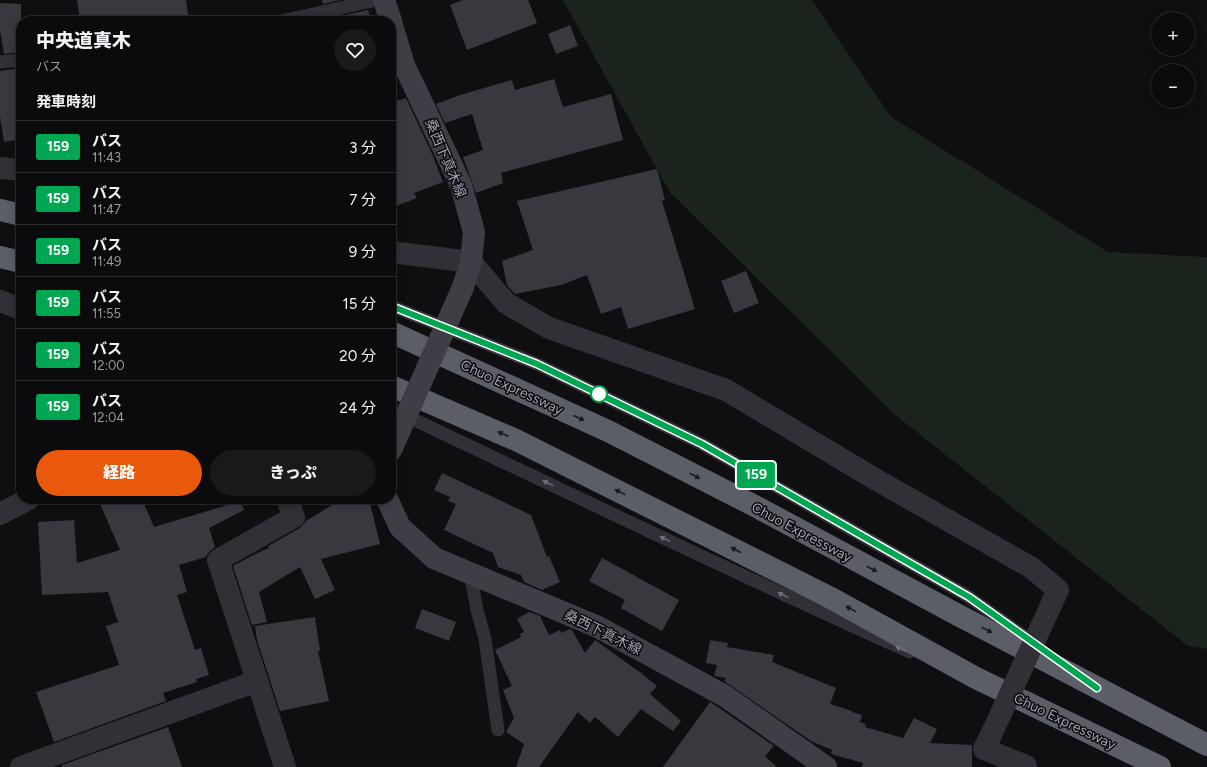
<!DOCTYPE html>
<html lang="ja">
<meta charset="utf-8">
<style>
body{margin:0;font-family:Figtree,"Noto Sans JP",sans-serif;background:#19191b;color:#f1f3f6;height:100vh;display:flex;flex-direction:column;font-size:15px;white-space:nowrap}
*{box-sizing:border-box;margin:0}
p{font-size:13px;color:#9a9b9d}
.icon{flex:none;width:22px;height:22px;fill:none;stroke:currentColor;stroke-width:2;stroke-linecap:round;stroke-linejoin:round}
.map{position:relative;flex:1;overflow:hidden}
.sheet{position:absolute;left:16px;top:16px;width:380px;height:488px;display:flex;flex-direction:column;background:#0b0b0d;border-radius:16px;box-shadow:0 2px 10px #0003,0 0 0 1px #2b2b2e}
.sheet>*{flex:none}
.badge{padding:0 8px;border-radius:3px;font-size:14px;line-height:26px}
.controls{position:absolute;left:1151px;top:12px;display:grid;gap:8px}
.controls a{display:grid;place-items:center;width:44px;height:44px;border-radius:50%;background:#0b0b0d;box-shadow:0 2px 10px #0003,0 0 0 1px #2b2b2e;font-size:20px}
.map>.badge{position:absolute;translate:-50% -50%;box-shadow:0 0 0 2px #fff}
h2{padding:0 20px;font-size:15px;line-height:36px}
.round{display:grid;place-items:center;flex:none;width:42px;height:42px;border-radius:21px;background:#19191b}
.summary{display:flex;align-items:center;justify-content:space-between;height:68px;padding:0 20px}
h1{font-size:19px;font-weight:800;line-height:30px}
.action{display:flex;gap:8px;margin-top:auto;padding:8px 20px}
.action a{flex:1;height:46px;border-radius:24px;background:#ea580c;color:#fff;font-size:16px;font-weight:800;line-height:46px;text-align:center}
.action a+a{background:#19191b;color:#f1f3f6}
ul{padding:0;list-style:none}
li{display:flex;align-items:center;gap:12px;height:52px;padding:0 20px;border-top:1px solid #2b2b2e}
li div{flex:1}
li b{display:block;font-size:15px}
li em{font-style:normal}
li .badge{min-width:44px;font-weight:700;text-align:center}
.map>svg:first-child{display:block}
.green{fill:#1b231d}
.building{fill:#38393f}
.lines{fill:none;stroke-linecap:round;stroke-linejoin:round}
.service{stroke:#303036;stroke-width:13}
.minor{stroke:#303036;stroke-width:22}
.secondary{stroke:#3e3f46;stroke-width:22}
.motorway{stroke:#5c5e67;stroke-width:22}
.minor-bridge{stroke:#303036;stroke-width:22}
.secondary-bridge{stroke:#3e3f46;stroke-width:22}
.oneway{fill:#1a1b1d}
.oneway2{fill:#6d6f7b}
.line-casing{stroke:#fff;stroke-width:9}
.line{stroke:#00a651;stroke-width:6}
.stop-dot{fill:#fff;stroke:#00a651;stroke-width:2}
.labels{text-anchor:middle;stroke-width:3;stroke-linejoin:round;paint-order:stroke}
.street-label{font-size:14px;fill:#9fa3b3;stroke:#0a0a0b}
</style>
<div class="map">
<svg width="1207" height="767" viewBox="0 0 1207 767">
<rect width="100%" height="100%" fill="#0f0f11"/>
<path class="green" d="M563 0H812L891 117 1108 252 1207 257V649L1188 646 894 414 669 191Z"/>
<g class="building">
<path d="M77 0H186L189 21H80Z"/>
<path d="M322 0H340L323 4Z"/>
<path d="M463 0H528L537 23 467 50 450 5Z"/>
<path d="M0 3 21 4V52L4 54 0 30Z"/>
<path d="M368 10 371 21H328L327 19Z"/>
<path d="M570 25 578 46 556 54 548 34Z"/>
<path d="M21 68V139L4 142 0 116V71Z"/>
<path d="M554 79 563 107 611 94 623 140 501 173 503 183 476 193 463 157 483 150 472 114 445 123 436 104 460 95 512 80 515 90Z"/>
<path d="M406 98 432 154 443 182 414 193 417 198 391 208V103Z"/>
<path d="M657 169 665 200 662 201 695 309 628 329 621 307 601 314 587 275 561 285 515 294 507 285 502 261 533 250 517 201Z"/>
<path d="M746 271 759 303 734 313 721 281Z"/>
<path d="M442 473 531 515 547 557 549 556 560 582 542 590 524 582 521 575 498 567 493 553 444 530 456 504 448 501 450 497 434 490Z"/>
<path d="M98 499H142L154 527 241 501 244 510 209 528 215 547 208 553 206 557 179 565 187 592 177 595 195 650 201 648 209 675 196 679 197 682 163 693 166 701 54 742 36 692 119 665 106 626 118 622 108 592 42 595 38 522 74 520 77 563 120 550Z"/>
<path d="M342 499H369L380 544 321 559 335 590 315 599 300 567 259 592 267 622 252 625 233 566 255 554 269 548 268 546 300 528 306 521Z"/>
<path d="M602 558 679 600 662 631 621 608 625 600 589 581Z"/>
<path d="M422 609 456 622 449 641 415 628Z"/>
<path d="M529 612 540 616 549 635 560 630 561 633 570 629 572 630 585 653 595 640 641 673 657 686 650 694 681 721 673 731 641 709 618 737 595 717 590 723 578 712 539 767H516L524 744 506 732 514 718 503 690 512 686 495 650 521 637 520 634 524 632 517 619Z"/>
<path d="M315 617 320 651H318L329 701 280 711 257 640 255 626Z"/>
<path d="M710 640 728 643 727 647 774 655 772 662 836 688 830 704 852 711V712L862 715 860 722 866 724 865 727 903 738 914 718 937 729 930 743 972 745V767H862L863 763 831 754 832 750 811 741 724 681 726 678 714 676 717 665 706 663Z"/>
<path d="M710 702 718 707 774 746 765 756 777 767H663Z"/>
<path d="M168 727 182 767H62V765Z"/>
</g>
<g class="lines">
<g class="service">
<path d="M281 21 377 0"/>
<path d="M0 62 21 60"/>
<path d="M391 306 537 364 702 444 969 597 1039 647"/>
<path d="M391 409C564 490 735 574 910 652"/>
<path d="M470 572 477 610 485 639 498 730"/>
</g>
<g class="minor">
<path d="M0 168 21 170"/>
<path d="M391 252 471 262 506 303 549 328 726 390 875 479 1032 568 1058 590 1052 603"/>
<path d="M0 301 21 309"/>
<path d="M0 514 29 499"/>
<path d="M991 735 984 749 1026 766 1024 767"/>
<path d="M21 767 257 681"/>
<path d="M285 767 218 560 294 517 287 499"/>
</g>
<g class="secondary">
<path d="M384 0 391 21"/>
<path d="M391 22 404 65 461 185 474 232 471 262 463 287"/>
<path d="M387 499 400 527 434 558 598 627 725 696 826 767"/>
</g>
<g class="motorway">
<path d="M0 210 21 215"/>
<path d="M0 257 21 262"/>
<path d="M391 332 608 431 753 505 958 615 1207 745"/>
<path d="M391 386 516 440 829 597 976 678 1160 767"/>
</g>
<path class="minor-bridge" d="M991 735 1052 603"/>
<path class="secondary-bridge" d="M391 450 463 287"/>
</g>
<defs><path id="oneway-solid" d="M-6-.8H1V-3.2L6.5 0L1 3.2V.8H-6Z"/></defs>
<g class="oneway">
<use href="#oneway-solid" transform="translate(579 418) rotate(25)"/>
<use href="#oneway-solid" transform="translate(503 434) rotate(-157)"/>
<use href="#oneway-solid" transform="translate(695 476) rotate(27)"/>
<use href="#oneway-solid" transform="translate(620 492) rotate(-153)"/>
<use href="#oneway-solid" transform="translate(736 550) rotate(-153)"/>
<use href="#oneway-solid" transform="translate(872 569) rotate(28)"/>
<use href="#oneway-solid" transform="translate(851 609) rotate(-151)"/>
<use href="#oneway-solid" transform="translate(987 630) rotate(28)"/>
</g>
<g class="oneway2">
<use href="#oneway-solid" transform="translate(548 483) rotate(-154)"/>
<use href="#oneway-solid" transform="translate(665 539) rotate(-154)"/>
<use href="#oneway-solid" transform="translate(783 595) rotate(-154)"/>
<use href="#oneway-solid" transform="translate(901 649) rotate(-156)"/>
</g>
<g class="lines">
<defs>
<path id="line" d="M391 306 537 364 702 444 969 597 1097 688"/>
</defs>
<use href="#line" class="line-casing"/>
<use href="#line" class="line"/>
</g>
<circle class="stop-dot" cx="599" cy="394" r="8"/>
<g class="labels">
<g class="street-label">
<text transform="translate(446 158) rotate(67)" y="5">桑西下真木線</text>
<text transform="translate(512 387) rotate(25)" y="5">Chuo Expressway</text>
<text transform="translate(802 532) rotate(28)" y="5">Chuo Expressway</text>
<text transform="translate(603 632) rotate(26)" y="5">桑西下真木線</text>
<text transform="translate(1065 721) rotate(26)" y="5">Chuo Expressway</text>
</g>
</g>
</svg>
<div class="controls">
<a>+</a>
<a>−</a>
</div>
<b class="badge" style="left:756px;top:475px;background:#00a651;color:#fff">159</b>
<section class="sheet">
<div class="summary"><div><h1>中央道真木</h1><p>バス</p></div><a class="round"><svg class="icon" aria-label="heart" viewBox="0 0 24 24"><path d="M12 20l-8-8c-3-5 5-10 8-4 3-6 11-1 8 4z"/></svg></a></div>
<h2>発車時刻</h2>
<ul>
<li><span class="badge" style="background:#00a651;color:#fff">159</span><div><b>バス</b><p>11:43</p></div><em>3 分</em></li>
<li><span class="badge" style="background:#00a651;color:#fff">159</span><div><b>バス</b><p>11:47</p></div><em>7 分</em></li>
<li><span class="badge" style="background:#00a651;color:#fff">159</span><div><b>バス</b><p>11:49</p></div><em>9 分</em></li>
<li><span class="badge" style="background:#00a651;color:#fff">159</span><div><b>バス</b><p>11:55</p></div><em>15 分</em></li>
<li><span class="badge" style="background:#00a651;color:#fff">159</span><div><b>バス</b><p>12:00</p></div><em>20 分</em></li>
<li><span class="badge" style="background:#00a651;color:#fff">159</span><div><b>バス</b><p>12:04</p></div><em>24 分</em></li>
</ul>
<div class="action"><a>経路</a><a>きっぷ</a></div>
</section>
</div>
